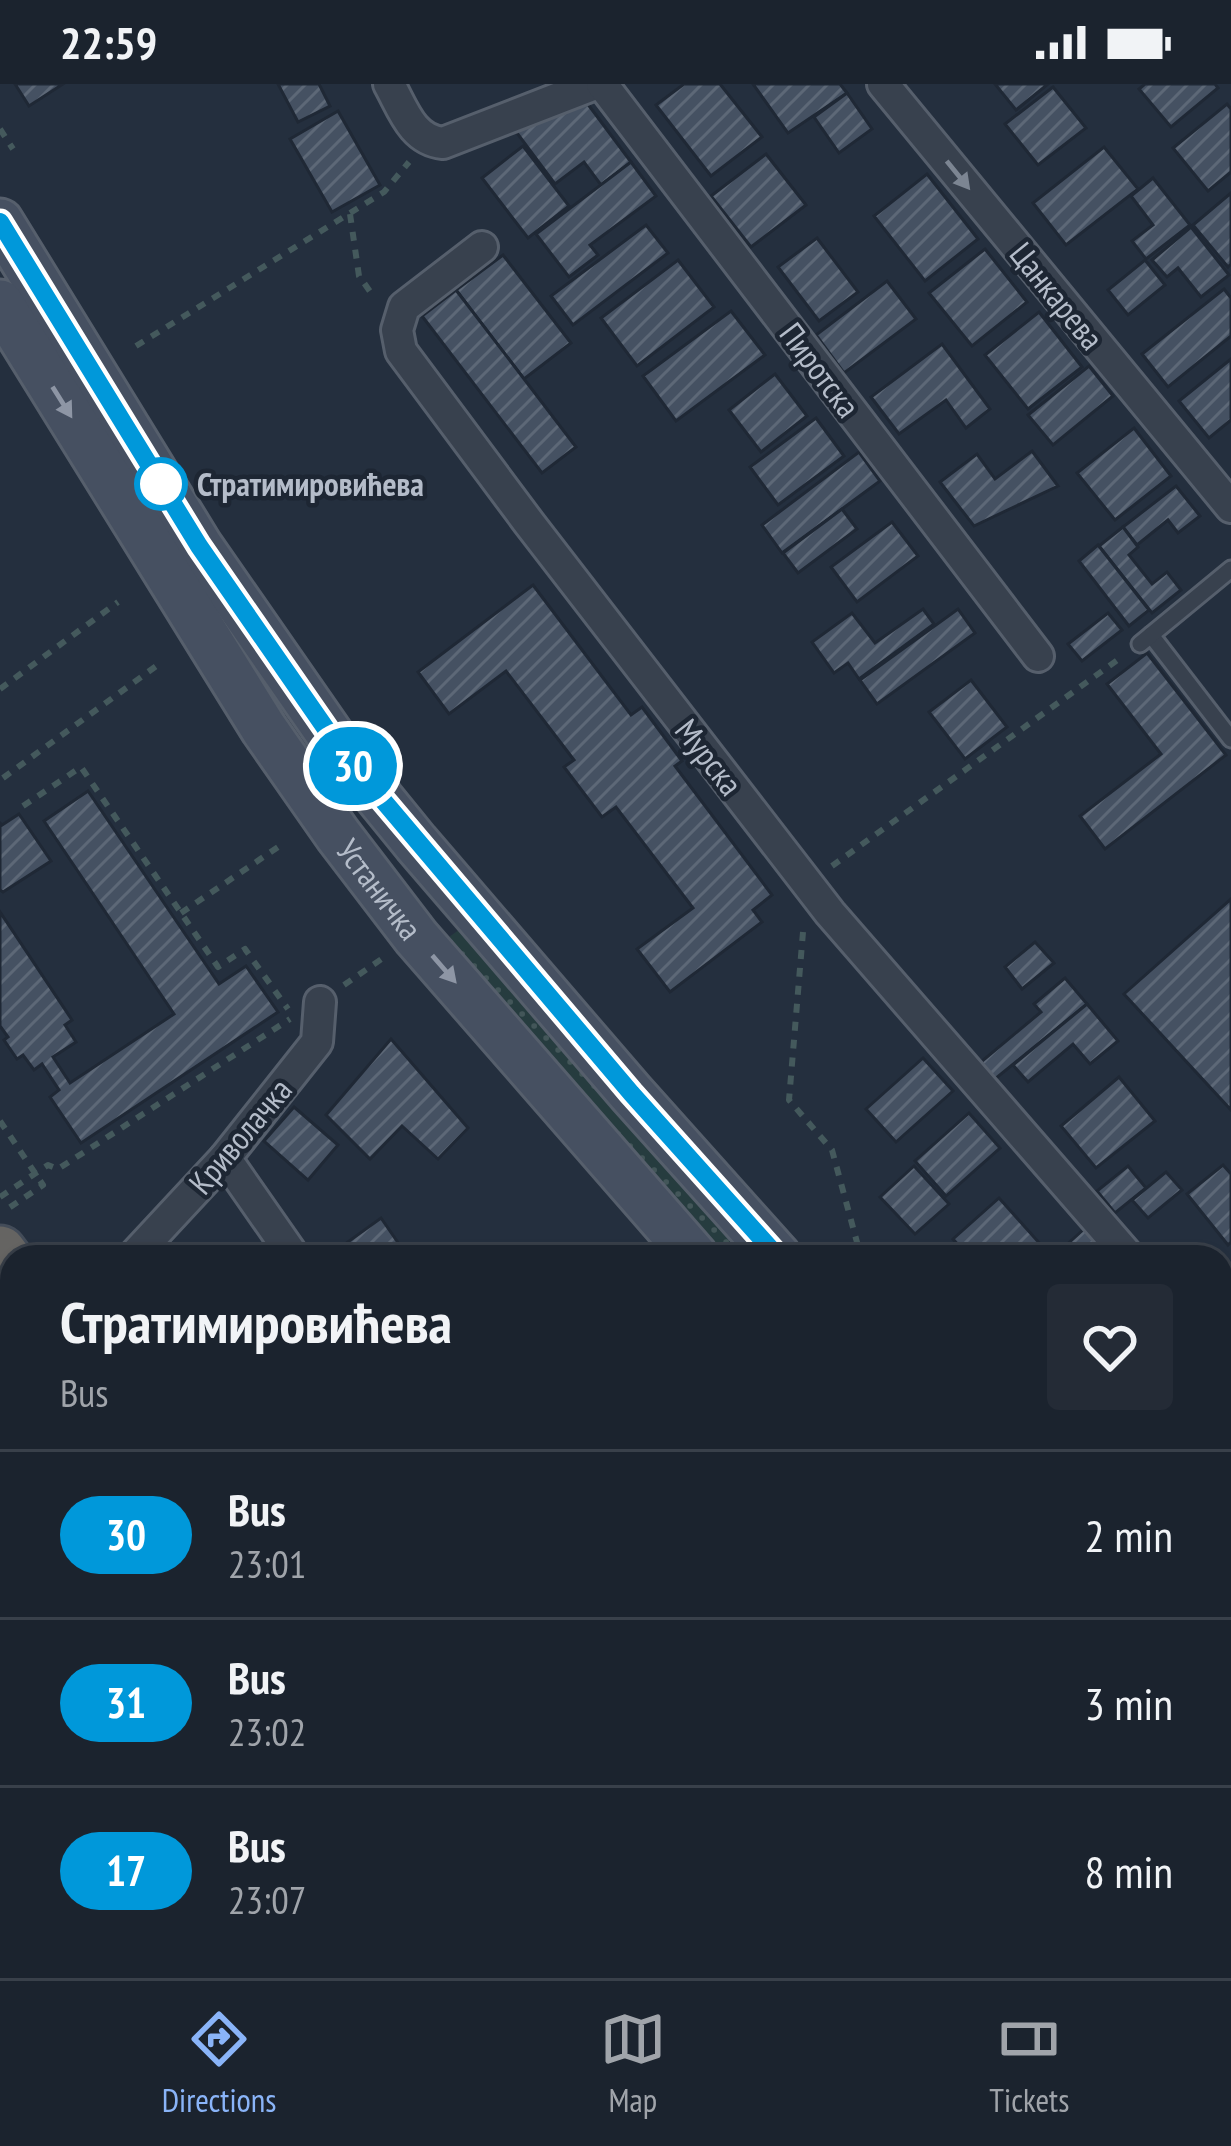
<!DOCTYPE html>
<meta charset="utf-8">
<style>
body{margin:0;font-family:"PT Sans Narrow",sans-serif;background:#242b36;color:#f1f3f6;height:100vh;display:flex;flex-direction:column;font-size:45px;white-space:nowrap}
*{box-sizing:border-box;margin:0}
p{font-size:39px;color:#a0a4aa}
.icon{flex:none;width:66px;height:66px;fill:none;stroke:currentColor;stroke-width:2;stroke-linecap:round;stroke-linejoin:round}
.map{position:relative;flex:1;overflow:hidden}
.drawer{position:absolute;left:0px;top:1161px;width:1233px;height:735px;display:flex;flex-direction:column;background:#1b232e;border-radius:36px 36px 0 0;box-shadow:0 3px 9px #0004,0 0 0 3px #39404a}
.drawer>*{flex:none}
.badge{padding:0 24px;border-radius:39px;font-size:42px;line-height:78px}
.map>.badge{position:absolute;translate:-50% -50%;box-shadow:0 0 0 6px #fff}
.round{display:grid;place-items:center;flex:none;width:126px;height:126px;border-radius:12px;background:#242b36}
.headline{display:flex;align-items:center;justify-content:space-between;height:204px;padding:0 60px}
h1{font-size:57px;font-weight:700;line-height:90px}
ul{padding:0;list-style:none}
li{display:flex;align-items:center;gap:36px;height:168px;padding:0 60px;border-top:3px solid #39404a}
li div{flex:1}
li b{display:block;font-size:45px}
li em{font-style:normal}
li .badge{min-width:132px;font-weight:700;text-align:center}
.status{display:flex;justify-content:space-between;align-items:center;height:84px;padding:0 60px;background:#1b232e;direction:ltr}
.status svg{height:33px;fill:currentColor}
.tabs{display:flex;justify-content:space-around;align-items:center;height:168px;border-top:3px solid #39404a;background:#1b232e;font-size:33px;color:#a0a4aa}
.tabs a{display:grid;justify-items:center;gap:6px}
.tabs .current{color:#8ab4f8}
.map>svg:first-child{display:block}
.grass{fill:url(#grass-dots)}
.building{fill:url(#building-hatch);stroke:#1f2835;stroke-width:3}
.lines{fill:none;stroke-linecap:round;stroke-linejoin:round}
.service-casing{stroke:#565f6c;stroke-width:21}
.minor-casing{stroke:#565f6c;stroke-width:36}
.secondary-casing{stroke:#565f6c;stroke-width:51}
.trunk-casing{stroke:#434c59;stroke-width:57}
.path{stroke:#44595c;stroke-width:6;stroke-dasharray:9 9;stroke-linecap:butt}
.service{stroke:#38414e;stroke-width:15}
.minor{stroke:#38414e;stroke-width:30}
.secondary{stroke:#465061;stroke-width:45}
.trunk{stroke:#656462;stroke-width:51}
.oneway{fill:#7c8592}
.oneway2{fill:#8e96a5}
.line-casing{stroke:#fff;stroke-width:27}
.line{stroke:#0098da;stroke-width:18}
.stop-dot{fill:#fff;stroke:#0098da;stroke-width:6}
.labels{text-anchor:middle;stroke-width:9;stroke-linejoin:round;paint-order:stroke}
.street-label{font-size:33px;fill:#b4bcc9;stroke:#1d2633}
.stop-label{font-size:33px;font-weight:bold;fill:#b4bcc9;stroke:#1d2633;text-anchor:start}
</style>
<div class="status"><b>22:59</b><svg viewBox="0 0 49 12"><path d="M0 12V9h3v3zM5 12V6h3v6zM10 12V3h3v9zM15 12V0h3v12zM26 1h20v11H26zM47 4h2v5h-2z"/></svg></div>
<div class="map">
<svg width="1231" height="1894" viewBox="0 0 1231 1894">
<defs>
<pattern id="grass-dots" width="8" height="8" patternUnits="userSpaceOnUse" patternTransform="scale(3)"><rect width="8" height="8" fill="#263c3f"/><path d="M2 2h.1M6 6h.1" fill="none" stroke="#435659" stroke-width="1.8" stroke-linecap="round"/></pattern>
<pattern id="building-hatch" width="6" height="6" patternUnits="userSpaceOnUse" patternTransform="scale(3)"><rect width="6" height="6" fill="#455162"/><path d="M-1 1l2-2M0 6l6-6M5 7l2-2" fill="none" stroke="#5d6877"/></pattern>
</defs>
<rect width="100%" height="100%" fill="#242f3e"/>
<path class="grass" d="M463 843 754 1173H726L687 1127 563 993 449 853Z"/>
<g class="building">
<path d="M15 0H63L29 22Z"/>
<path d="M278 0H319L330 22 298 38Z"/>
<path d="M684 0H720L762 53 711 92 656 21Z"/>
<path d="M753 0H840L847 9 788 49Z"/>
<path d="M995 0H1048L1016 26Z"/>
<path d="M1145 0H1215L1218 4 1171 43 1139 5Z"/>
<path d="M1053 3 1086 44 1038 81 1005 40Z"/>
<path d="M847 9 872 45 839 69 814 33Z"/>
<path d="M587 19 631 78 601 101 584 78 555 100 514 45Z"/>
<path d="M1227 20 1231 25V88L1208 107 1173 64Z"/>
<path d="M338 27 380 101 332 128 290 55Z"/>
<path d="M523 62 569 122 528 154 482 94Z"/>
<path d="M1104 63 1138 105 1066 161 1033 119Z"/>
<path d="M766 70 806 121 751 163 711 112Z"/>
<path d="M631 78 656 112 590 161 598 171 569 193 536 150Z"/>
<path d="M927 90 978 155 925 197 874 132Z"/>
<path d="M1153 94 1190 141 1146 175 1132 157 1153 141 1131 112Z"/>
<path d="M1231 109V180L1228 183 1193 141Z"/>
<path d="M646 141 668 169 573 241 551 212Z"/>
<path d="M1191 143 1229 191 1201 213 1178 184 1167 193 1152 176Z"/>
<path d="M817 154 858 208 819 237 778 183Z"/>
<path d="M985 165 1027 218 972 262 929 209Z"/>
<path d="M503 171 571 259 524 295 456 206Z"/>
<path d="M678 176 714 223 637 282 601 234Z"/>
<path d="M1145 176 1165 201 1128 231 1108 206Z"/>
<path d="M887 197 916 235 844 289 816 251Z"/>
<path d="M1224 205 1231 214V252L1168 303 1142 270Z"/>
<path d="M456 206 576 363 542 389 422 232Z"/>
<path d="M731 227 765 271 676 337 643 292Z"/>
<path d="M1039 228 1082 283 1028 325 985 271Z"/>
<path d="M942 260 990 325 966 344 946 316 899 350 871 313Z"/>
<path d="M1231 275V336L1209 354 1179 317Z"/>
<path d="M1089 282 1113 312 1053 361 1028 331Z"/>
<path d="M775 290 807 332 761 368 729 326Z"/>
<path d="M816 334 844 372 778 421 750 383Z"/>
<path d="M1134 344 1171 392 1115 436 1077 389Z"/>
<path d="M1032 367 1058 402 974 442 940 398 977 370 995 395Z"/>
<path d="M859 368 880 397 782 469 762 441Z"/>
<path d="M1176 402 1200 432 1178 449 1168 436 1137 461 1123 443Z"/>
<path d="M842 425 857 445 798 489 783 469Z"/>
<path d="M892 438 918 472 857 518 831 483Z"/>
<path d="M1123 443 1138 463 1129 471 1152 500 1167 488 1181 506 1152 529 1099 462Z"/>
<path d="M1098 461 1149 526 1129 542 1079 477Z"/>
<path d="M533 501 631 631 642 623 682 677 675 682 772 811 753 826 762 838 670 908 637 865 693 824 616 723 602 733 564 683 574 676 506 587 449 630 418 588Z"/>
<path d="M923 525 934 540 859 595 848 579 834 589 812 558 852 529 875 559Z"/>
<path d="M958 525 975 549 877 620 860 596Z"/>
<path d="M1108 529 1122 546 1082 577 1068 560Z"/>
<path d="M1147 569 1226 671 1105 765 1080 732 1161 670 1107 600Z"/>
<path d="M971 596 1007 643 965 675 929 628Z"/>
<path d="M88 707 219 900 246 882 278 928 81 1059 50 1013 59 1006 42 980 34 986 23 971 17 975 4 956 8 953 0 942V828L72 936 65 941 76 958 53 973 70 999 174 930 44 737Z"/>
<path d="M19 730 51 777 3 808 0 806V739L2 741Z"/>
<path d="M1231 815V1026L1124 910Z"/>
<path d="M1035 858 1054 879 1022 905 1005 883Z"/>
<path d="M1065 894 1087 920 995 995 981 978 1041 928 1034 920Z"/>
<path d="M1087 920 1118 957 1090 980 1073 960 1028 998 1013 981Z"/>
<path d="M391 955 468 1044 438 1075 402 1042 370 1075 326 1031Z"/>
<path d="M923 974 953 1007 896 1058 866 1025Z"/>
<path d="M1119 993 1155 1037 1096 1084 1061 1042Z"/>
<path d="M294 1023 338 1061 308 1096 264 1057Z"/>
<path d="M969 1029 1000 1064 946 1112 915 1077Z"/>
<path d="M1223 1081 1231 1090V1158L1228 1161 1187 1110Z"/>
<path d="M914 1082 949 1120 915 1150 880 1113Z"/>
<path d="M1128 1082 1146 1104 1115 1129 1097 1107Z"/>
<path d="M1166 1088 1182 1106 1148 1134 1132 1116Z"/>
<path d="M999 1114 1042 1162 1029 1173H969L953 1155Z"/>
<path d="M381 1134 401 1163 387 1173H327Z"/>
<path d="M1084 1145 1109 1173H1053Z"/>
<path d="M1221 1535 1231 1549V1655L1221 1641Z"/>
<path d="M0 1650 12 1667V1827L0 1809Z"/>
<path d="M0 1830 12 1849V1861L0 1876 11 1894H0Z"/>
<path d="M48 1884H160L167 1894H55Z"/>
<path d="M493 1884H571L578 1894H500Z"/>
<path d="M619 1884H648L655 1894H605Z"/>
<path d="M847 1884H904L889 1894H831Z"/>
</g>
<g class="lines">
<defs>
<g id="service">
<path d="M1151 551 1231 655"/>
<path d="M1140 560 1231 485"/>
<path d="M0 1565 12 1582"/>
<path d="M221 1884 228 1894"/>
<path d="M457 1884 464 1894"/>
</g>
<g id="minor">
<path d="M389 0C403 25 412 56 443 59L595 0"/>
<path d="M602 0 1038 572"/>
<path d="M883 0 1231 423"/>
<path d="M482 163 404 223 397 246 401 267 529 439 830 829 1129 1173"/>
<path d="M225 1074 294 1173"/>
<path d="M133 1173 225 1074 317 958 320 918"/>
<path d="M1221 1203 1231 1198"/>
<path d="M787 1884 794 1894"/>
</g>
<g id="secondary">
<path d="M0 138 199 462 342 668 416 759 631 1009 778 1173"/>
<path id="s1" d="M0 219 264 645 338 751 416 853 695 1173"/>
<path d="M1221 1745 1231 1759"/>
<path d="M1221 1814 1231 1827"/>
</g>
<g id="trunk">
<path d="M0 1168 12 1184"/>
<path d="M0 1308 12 1326"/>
<path d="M0 1407 12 1424"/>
<path d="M321 1884 328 1894"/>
<path d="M390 1884 397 1894"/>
</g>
</defs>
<use href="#service" class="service-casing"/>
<use href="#minor" class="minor-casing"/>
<use href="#secondary" class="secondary-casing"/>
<use href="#trunk" class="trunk-casing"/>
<g class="path">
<path d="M0 45 13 65"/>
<path d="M350 130 359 192 374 213"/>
<path d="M136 262 384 108 409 78"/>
<path d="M0 605 118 518"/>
<path d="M3 694 159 580"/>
<path d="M23 722 81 683 218 883 245 865 288 925"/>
<path d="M832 782 1123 572"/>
<path d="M181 829 284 759"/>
<path d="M803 848 789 1016 832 1066 861 1173"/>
<path d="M344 901 383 874"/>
<path d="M0 1037 43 1101 6 1126"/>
<path d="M0 1113 48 1081 58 1085 290 935"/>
</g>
<use href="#service" class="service"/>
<use href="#minor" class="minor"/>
<use href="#secondary" class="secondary"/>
<use href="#trunk" class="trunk"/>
</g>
<defs><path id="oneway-solid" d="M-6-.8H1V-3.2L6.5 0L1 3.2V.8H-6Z" transform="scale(3)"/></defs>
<use class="oneway" href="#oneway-solid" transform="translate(958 91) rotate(51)"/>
<g class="oneway2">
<use href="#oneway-solid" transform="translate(62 318) rotate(58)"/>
<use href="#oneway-solid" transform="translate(444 885) rotate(49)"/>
</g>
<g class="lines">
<defs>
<path id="line" d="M0 138 199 462 342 668 631 1009 778 1173"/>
</defs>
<use href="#line" class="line-casing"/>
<use href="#line" class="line"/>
</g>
<circle class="stop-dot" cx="161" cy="400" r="24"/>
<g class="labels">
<g class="street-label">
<text transform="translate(1057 212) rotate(51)" y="12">Цанкарева</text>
<text transform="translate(820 286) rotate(53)" y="12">Пиротска</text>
<text transform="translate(709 673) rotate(52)" y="12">Мурска</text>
<text dy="12" stroke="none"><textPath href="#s1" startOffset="699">Устаничка</textPath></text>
<text transform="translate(240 1052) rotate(-50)" y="12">Криволачка</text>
</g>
<g class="stop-label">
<text x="197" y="412">Стратимировићева</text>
</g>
</g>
</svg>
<b class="badge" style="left:353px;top:682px;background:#0098da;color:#fff">30</b>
<section class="drawer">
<div class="headline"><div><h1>Стратимировићева</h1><p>Bus</p></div><a class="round"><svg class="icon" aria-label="heart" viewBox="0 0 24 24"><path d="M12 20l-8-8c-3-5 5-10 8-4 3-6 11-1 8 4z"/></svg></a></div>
<ul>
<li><span class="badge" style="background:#0098da;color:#fff">30</span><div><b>Bus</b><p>23:01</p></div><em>2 min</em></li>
<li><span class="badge" style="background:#0098da;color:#fff">31</span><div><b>Bus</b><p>23:02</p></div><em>3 min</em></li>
<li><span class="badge" style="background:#0098da;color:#fff">17</span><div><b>Bus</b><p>23:07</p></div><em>8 min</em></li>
</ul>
</section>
</div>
<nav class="tabs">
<a class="current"><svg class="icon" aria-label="directions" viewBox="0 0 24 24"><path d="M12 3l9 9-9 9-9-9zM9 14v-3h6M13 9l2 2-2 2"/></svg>Directions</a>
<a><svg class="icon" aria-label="map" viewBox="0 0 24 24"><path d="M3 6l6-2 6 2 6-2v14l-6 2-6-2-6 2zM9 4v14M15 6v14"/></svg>Map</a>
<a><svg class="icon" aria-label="tickets" viewBox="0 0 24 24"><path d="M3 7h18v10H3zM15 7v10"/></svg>Tickets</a>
</nav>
